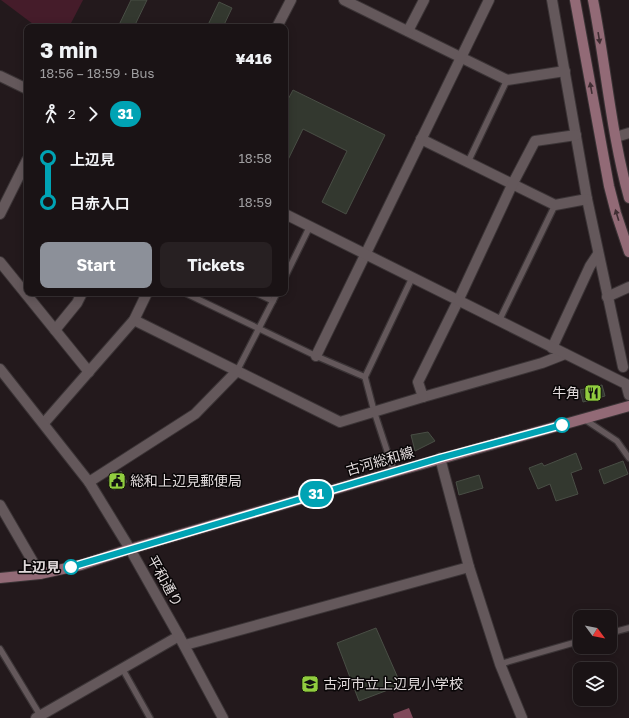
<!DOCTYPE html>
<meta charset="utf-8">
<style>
body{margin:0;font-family:"Golos Text","Noto Sans JP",sans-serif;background:#272022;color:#f1f3f6;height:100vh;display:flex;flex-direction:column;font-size:15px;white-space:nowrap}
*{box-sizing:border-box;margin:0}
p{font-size:13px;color:#9f9ea0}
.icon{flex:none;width:22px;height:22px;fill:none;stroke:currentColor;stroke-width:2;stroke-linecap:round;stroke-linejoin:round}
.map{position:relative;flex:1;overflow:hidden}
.panel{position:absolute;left:24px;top:24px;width:264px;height:272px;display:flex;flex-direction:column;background:#1a1315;border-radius:8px;box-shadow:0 2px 10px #0003,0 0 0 1px #383234}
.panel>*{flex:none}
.badge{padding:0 8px;border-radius:13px;font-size:14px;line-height:26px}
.needle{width:26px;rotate:122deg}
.fabs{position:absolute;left:573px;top:610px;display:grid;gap:8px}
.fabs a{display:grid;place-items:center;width:44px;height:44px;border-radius:8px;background:#1a1315;box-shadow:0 2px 10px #0003,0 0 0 1px #383234;font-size:20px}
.map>.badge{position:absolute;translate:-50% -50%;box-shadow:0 0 0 2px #fff}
.legs{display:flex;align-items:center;gap:6px;height:44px;padding:0 16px;font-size:13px}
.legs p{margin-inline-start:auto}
.summary{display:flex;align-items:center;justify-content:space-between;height:68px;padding:0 16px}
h1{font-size:22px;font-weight:700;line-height:30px}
.primary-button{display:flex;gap:8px;margin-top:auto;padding:8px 16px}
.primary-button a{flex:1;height:46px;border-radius:8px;background:#8c9099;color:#fff;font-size:16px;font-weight:700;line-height:46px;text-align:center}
.primary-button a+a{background:#272022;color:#f1f3f6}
ul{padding:0 16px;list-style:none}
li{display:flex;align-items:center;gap:14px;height:44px;font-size:15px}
li i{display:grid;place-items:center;width:6px;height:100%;margin:0 5px;background:currentColor}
li i::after{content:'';width:10px;height:10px;margin:-5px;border:3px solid;border-radius:50%;background:#1a1315}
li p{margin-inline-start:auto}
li:first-child i{background:linear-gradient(#0000 50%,currentColor 0)}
li:last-child i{background:linear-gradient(currentColor 50%,#0000 0)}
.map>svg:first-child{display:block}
.green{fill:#451c2a}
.water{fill:#80495a}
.building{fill:#33382f;stroke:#494e45}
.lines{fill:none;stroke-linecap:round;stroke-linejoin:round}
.service-casing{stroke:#3b3436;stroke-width:8}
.minor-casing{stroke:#3b3436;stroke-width:12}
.tertiary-casing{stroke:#3b3436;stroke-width:12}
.secondary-casing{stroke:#3b3436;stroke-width:12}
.service{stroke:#64585b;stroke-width:5.5}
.minor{stroke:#64585b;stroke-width:10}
.tertiary{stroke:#64585b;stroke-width:10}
.secondary{stroke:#926a76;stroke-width:10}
.oneway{fill:#402e33}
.line-1-casing{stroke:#fff;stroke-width:9}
.line-1{stroke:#00a3b4;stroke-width:6}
.stop-1-dot{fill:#fff;stroke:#00a3b4;stroke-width:2}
.labels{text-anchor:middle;stroke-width:3;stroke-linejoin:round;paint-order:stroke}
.poi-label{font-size:14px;fill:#e1dadb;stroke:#090607;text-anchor:start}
.street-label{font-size:14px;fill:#e1dadb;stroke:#090607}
.stop-label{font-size:14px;font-weight:bold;fill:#e1dadb;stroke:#090607;text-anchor:end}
</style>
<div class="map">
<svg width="629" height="718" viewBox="0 0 629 718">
<rect width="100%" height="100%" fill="#23191c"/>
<path class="green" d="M1 0H83L69 27H37Z"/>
<path class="water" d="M409 708 413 718H394L393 714Z"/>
<g class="building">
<path d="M131 0H147L134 27H118Z"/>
<path d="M219 2 232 8 223 27H207Z"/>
<path d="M293 90 385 135 346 214 322 202 347 151 303 129 285 166V105Z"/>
<path d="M602 385 605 396 583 402 580 390Z"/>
<path d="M428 432 435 441 415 451 411 435Z"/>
<path d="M576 453 582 469 571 473 578 494 556 501 550 484 538 489 529 468 542 463 544 466Z"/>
<path d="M623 461 628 474 604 484 599 470Z"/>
<path d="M121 471 127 482 114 490 108 480Z"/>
<path d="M479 475 483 488 459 495 456 482Z"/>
<path d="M376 628 401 685 359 701 337 643Z"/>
</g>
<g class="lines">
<defs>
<g id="service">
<path d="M468 162 507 80"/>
<path d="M285 277 310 226"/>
<path d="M185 293 316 356 365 377"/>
<path d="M256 293 273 301"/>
<path d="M499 321 555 205"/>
<path d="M237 371 277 293"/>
<path d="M584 419 617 441 629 458"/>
<path d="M394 472 374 411 365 377 412 278"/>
<path d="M610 633 629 628"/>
<path d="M0 649 40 715"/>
<path d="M500 664 580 641"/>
<path d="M122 668 150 718"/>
</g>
<g id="minor">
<path d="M344 0 507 80 565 71"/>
<path d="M552 0 587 199 623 367"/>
<path d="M408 31 424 0"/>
<path d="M616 137 629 133"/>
<path d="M421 139 555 205 587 199"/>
<path d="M0 214 27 160"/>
<path d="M0 262 89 372"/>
<path d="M607 297 629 287"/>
<path d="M134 320 340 422 423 397 542 363 565 354"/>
<path d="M55 330 77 303 82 293"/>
<path d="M552 348 590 266 598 254"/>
<path d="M316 356 489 0"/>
<path d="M423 397 418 382 458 301 512 185 535 141 576 135"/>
<path d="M44 423 134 320 147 293"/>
<path d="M440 458 469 567 500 664 522 718"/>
<path d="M89 482 195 414 237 371"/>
<path d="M0 505 40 574"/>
<path d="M185 645 469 567"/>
<path d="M36 718 179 636"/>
</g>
<g id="tertiary">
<path d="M277 27 291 0"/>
<path d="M0 76 27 89"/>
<path d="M285 214 626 384 629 395"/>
<path d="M0 369 89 482 130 549 179 636 223 718"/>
</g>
<g id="secondary">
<path d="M575 0 609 186 616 213 629 252"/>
<path d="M593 0C606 66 611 133 629 198"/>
<path d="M0 578 40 574 81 565 130 549 394 472 629 406"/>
</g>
</defs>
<use href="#service" class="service-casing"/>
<use href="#minor" class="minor-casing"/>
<use href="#tertiary" class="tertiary-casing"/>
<use href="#secondary" class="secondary-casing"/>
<use href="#service" class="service"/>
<use href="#minor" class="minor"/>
<use href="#tertiary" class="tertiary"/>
<use href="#secondary" class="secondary"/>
</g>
<defs><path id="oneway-solid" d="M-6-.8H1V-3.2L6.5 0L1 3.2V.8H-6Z"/></defs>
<g class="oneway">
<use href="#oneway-solid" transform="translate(599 38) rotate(81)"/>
<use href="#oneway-solid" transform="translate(591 88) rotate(-100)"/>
<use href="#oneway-solid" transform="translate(617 215) rotate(-107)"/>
</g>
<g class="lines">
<defs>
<path id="line-1" d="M71 567 440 458 562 425"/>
</defs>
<use href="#line-1" class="line-1-casing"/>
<use href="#line-1" class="line-1"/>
</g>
<defs>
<symbol id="restaurant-square" viewBox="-11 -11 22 22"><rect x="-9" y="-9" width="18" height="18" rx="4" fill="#91cd3f" stroke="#090607"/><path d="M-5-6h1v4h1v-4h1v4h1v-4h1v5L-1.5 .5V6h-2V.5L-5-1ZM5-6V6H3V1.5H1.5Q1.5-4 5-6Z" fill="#111"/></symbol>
<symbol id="civic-square" viewBox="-11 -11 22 22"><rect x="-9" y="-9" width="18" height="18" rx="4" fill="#91cd3f" stroke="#090607"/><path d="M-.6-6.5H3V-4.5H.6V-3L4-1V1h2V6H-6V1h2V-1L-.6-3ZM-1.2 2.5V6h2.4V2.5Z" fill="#111"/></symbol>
<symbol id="school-square" viewBox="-11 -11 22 22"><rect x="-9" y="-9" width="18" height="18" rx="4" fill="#91cd3f" stroke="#090607"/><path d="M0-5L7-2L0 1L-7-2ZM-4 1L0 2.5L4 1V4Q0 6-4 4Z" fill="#111"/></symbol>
</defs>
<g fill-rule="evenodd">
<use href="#restaurant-square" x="583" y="383" width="20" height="20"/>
<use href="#civic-square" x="107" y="471" width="20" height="20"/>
<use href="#school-square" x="300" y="674" width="20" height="20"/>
</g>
<g class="stop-1-dot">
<circle cx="562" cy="425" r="7"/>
<circle cx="71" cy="567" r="7"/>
</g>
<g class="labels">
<g class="poi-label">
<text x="580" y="398" text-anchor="end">牛角</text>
<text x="130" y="486">総和上辺見郵便局</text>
<text x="323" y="689">古河市立上辺見小学校</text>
</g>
<g class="street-label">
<text transform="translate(380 461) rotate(-16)" y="5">古河総和線</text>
<text transform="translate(165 581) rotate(61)" y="5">平和通り</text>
</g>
<g class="stop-label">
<text x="60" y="572">上辺見</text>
</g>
</g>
</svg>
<div class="fabs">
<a><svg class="needle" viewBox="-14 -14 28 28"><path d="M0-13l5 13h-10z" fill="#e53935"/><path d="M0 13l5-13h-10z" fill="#9f9ea0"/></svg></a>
<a><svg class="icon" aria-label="layers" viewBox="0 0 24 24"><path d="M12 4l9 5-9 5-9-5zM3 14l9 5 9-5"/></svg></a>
</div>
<b class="badge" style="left:316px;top:494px;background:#00a3b4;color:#fff">31</b>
<section class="panel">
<div class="summary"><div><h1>3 min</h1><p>18:56 – 18:59 · Bus</p></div><b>¥416</b></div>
<div class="legs"><svg class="icon" aria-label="walk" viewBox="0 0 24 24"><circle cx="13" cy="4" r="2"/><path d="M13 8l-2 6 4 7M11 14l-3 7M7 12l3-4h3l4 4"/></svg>2<svg class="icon" aria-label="forward" viewBox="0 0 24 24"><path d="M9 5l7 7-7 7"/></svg><b class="badge" style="background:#00a3b4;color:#fff">31</b></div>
<ul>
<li><i style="color:#00a3b4"></i><b>上辺見</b><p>18:58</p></li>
<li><i style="color:#00a3b4"></i><b>日赤入口</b><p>18:59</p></li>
</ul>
<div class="primary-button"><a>Start</a><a>Tickets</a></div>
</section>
</div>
